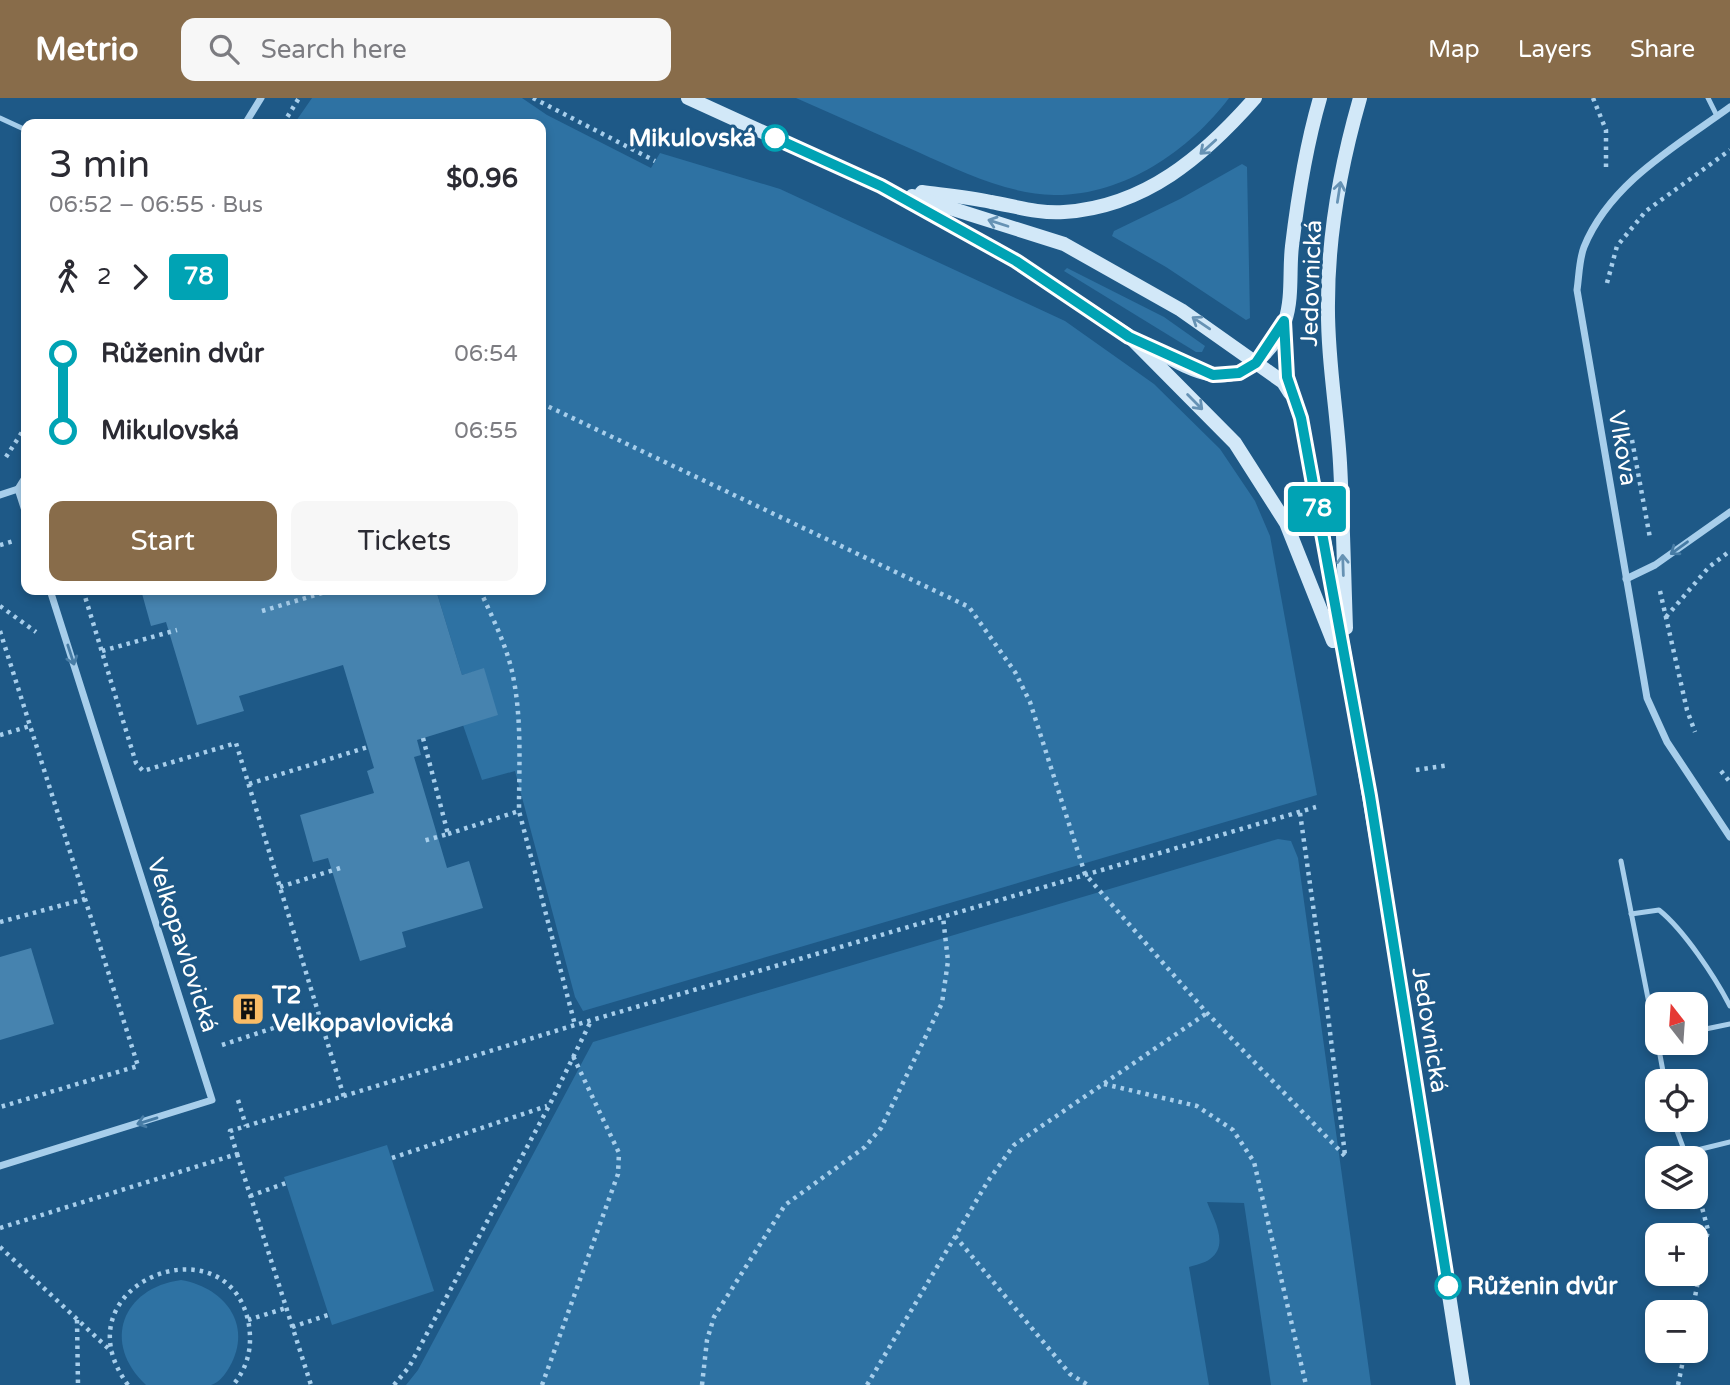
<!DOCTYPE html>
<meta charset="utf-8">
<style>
body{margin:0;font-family:"Varela Round",sans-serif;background:#f7f7f7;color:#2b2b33;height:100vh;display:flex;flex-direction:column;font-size:26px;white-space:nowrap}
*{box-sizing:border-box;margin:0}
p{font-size:23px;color:#7c7c81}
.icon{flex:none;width:38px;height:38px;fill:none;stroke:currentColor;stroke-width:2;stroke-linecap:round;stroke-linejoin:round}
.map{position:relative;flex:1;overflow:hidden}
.sheet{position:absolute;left:21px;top:21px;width:525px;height:476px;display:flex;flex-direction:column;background:#fff;border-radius:14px;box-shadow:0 4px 10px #0003}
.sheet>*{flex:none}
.badge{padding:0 14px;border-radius:5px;font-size:24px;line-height:46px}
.needle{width:46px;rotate:343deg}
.buttons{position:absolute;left:1645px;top:894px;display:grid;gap:14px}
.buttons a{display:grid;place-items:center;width:63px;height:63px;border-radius:14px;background:#fff;box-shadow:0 4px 10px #0003;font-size:35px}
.map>.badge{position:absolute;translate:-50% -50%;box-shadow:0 0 0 4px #fff}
.legs{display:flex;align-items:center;gap:10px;height:77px;padding:0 28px;font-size:23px}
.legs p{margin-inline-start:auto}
.summary{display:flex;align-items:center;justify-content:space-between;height:119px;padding:0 28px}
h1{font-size:38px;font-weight:600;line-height:52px}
.action{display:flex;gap:14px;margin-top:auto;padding:14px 28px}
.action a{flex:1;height:80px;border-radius:14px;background:#886c4a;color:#fff;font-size:28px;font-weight:600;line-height:80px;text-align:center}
.action a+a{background:#f7f7f7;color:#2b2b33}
ul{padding:0 28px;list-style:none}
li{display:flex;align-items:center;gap:24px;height:77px;font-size:26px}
li i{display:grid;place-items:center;width:10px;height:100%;margin:0 9px;background:currentColor}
li i::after{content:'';width:18px;height:18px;margin:-9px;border:5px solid;border-radius:50%;background:#fff}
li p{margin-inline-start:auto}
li:first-child i{background:linear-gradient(#0000 50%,currentColor 0)}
li:last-child i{background:linear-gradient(currentColor 50%,#0000 0)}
header{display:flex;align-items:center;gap:42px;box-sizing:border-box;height:98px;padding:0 35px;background:#886c4a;color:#fff}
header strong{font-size:33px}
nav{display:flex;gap:38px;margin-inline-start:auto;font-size:24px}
.search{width:490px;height:63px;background:#f7f7f7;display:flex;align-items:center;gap:18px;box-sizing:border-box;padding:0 24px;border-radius:14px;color:#7c7c81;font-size:26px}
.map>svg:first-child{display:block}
.green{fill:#2e72a3}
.building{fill:#4683af}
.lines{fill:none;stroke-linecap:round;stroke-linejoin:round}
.path{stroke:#a7ceeb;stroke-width:4.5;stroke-dasharray:3.5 5;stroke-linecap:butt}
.lane{stroke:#a7ceeb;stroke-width:5}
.street{stroke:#a7ceeb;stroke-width:7}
.secondary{stroke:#d2e8f8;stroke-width:14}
.oneway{stroke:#6692b4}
.oneway2{stroke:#477ca5}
.line-1-casing{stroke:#fff;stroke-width:16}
.line-1{stroke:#00a3b4;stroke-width:10}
.stop-1-dot{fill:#fff;stroke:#00a3b4;stroke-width:3.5}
.labels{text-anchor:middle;stroke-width:6;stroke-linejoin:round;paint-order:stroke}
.stop-label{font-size:24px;font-weight:bold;fill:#fff;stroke:#1e5987;text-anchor:end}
.street-label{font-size:24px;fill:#fff;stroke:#1e5987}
.poi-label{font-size:24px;font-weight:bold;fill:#fff;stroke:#1e5987;text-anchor:start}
</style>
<header>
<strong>Metrio</strong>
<div class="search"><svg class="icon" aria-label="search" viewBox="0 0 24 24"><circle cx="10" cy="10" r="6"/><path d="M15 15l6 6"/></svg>Search here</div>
<nav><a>Map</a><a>Layers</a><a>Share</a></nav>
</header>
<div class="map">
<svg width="1730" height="1287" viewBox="0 0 1730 1287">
<rect width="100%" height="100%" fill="#1e5987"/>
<g class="green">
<path d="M312 0H522L547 17 651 70 660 55 780 91 1065 223 1154 286 1220 351 1255 403 1270 438 1317 697 583 913 575 899 515 673 482 682 463 627 484 571 462 577 436 492H541V26H294Z"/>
<path d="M796 0H1229C1189 53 1123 98 1054 97 1007 96 960 73 918 54 877 36 837 18 796 0Z"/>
<path d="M1242 66 1247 69 1250 220 1246 222 1166 169 1112 138 1114 133 1180 101Z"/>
<path d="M1067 170 1164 219 1205 248 1202 254H1196L1064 173Z"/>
<path d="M1278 741 1291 743 1298 760 1371 1287H1271L1244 1105 1207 1104C1213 1120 1230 1147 1210 1161 1205 1165 1195 1167 1189 1169L1209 1287H406L418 1272 593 944Z"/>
<path d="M387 1047 434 1193 332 1227 284 1079Z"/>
<path d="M181 1182C227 1190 255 1230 227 1273 223 1279 218 1285 211 1287 192 1287 166 1287 146 1287 101 1245 122 1190 181 1182Z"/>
</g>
<g class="building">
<path d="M141 492H436L462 577 484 570 498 617 417 642 421 657 414 659 447 770 469 763 483 810 402 834 406 849 360 863 328 760 313 764 300 717 374 695 367 673 374 670 343 567 239 598 244 613 197 627 166 524 151 528Z"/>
<path d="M31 850 54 926 0 942V859Z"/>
</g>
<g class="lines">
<g class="path">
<path d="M533 0 655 63"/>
<path d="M1593 0 1606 32V69"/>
<path d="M283 26 299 0"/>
<path d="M1607 185 1617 148 1646 113 1730 52"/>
<path d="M541 305 969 509 1015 574 1030 604 1085 776 1207 915 1345 1058"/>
<path d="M1632 342 1650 440"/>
<path d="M6 359 26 328"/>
<path d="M0 447 14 443"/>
<path d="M83 492 136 665 143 673 236 645 344 999"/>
<path d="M480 492C492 519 507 548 513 578 522 622 519 668 519 713"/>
<path d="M1660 493 1687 612 1695 634"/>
<path d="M0 508 36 534"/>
<path d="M262 513 332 492"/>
<path d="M1666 519 1709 469 1730 453"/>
<path d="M0 533 138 968 0 1009"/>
<path d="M102 553 177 532"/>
<path d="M0 637 30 628"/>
<path d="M423 640 448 736 423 743"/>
<path d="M1416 672 1449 667"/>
<path d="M1721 673 1730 684"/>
<path d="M249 686 368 649"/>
<path d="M1300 715 1325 893 1345 1057"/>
<path d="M448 736 519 713 575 927"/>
<path d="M280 789 340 770"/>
<path d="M0 824 85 801"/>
<path d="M222 947 319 915"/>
<path d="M1104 986 1197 1008 1233 1032 1254 1064 1306 1287"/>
<path d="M238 1002 246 1028"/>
<path d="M237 1056 311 1287"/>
<path d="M392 1060 547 1008"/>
<path d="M250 1098 286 1085"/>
<path d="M0 1130 237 1056 230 1033 575 927 1316 709"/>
<path d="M955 1138 1070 1276 1088 1287"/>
<path d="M0 1149 112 1254"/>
<path d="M1692 1214 1708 1132 1696 1087"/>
<path d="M77 1222 78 1287"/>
<path d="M248 1222 286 1210"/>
<path d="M292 1229 328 1217"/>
<path d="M128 1287C55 1188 224 1120 248 1222 253 1246 249 1268 233 1287"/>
<path d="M394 1287 409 1269 549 1008 591 923"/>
<path d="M542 1287 618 1076 619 1055 573 958"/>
<path d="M702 1287 707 1242 714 1219 785 1107 865 1049 881 1030 942 905 948 863 943 819"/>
<path d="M867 1287 988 1083 1014 1047 1207 915"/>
<path d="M1678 1287 1685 1253"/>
</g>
<g class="lane">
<path d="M1708 0 1717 18"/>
<path d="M0 20 26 32"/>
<path d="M1621 763 1656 941"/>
<path d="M1631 816 1659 812C1684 832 1715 879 1730 908"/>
<path d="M1696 933 1730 926"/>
<path d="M1657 941 1665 984"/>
<path d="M1673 1022 1687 1060"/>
<path d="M1685 1055 1730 1044"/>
</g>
<g class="street">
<path d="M1730 9C1676 48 1610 85 1584 149 1579 162 1579 179 1577 192L1647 600 1667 644 1730 739"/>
<path d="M245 26 261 0"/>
<path d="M26 378 18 391 26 416"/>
<path d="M0 397 18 391"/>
<path d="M1626 481 1655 467 1730 414"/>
<path d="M0 1068 212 1002 50 492"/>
</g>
<g class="secondary">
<path d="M688 0 881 88 1016 163 1129 238 1235 345 1286 425 1333 543"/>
<path d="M922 94C945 97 968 99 991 104 1014 108 1040 116 1064 114 1145 109 1204 58 1255 0"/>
<path d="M912 98 1064 146 1181 212 1283 284 1290 295"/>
<path d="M1284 223 1287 279 1301 320C1363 641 1413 964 1463 1287"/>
<path d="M1140 244C1162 255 1188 273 1213 277 1246 282 1274 252 1285 223 1293 199 1289 172 1292 148 1298 98 1306 48 1320 0"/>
<path d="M1346 530C1344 475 1343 420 1340 365 1337 312 1327 259 1328 205 1328 136 1341 66 1360 0"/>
</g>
</g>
<defs><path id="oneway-shaft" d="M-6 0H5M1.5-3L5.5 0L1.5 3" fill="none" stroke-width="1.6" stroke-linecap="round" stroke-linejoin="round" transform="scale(1.75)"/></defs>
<g class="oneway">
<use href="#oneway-shaft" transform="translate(1208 49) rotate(138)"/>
<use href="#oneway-shaft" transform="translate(1339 94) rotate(-81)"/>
<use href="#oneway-shaft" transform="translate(998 125) rotate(-162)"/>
<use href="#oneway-shaft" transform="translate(1201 225) rotate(-146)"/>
<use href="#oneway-shaft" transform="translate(1195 304) rotate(45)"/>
<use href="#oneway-shaft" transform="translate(1343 467) rotate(-92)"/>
</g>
<g class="oneway2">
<use href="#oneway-shaft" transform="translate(1679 450) rotate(144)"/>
<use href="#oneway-shaft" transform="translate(71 557) rotate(72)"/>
<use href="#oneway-shaft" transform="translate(147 1023) rotate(163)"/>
</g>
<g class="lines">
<defs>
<path id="line-1" d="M775 40 881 88 1016 163 1129 239 1213 277 1239 275 1256 265 1284 223 1287 279 1301 320 1370 698 1448 1188"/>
</defs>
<use href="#line-1" class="line-1-casing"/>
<use href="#line-1" class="line-1"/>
</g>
<defs>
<symbol id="building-square" viewBox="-11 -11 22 22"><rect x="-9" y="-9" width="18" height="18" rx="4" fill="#fabc66" stroke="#1e5987"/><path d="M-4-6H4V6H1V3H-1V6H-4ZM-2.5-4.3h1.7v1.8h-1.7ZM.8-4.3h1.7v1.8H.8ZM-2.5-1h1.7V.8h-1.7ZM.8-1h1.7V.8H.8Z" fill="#111"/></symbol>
</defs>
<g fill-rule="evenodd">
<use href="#building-square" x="229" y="892" width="38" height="38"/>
</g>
<g class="stop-1-dot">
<circle cx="775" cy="40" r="12"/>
<circle cx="1448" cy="1188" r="12"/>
</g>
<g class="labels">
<g class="stop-label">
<text x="756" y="48">Mikulovská</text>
<text x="1467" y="1196" text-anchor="start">Růženin dvůr</text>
</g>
<g class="street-label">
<text transform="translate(1311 185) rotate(-88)" y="8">Jedovnická</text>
<text transform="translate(1623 350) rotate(80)" y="8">Vlkova</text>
<text transform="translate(183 847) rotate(72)" y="8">Velkopavlovická</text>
<text transform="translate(1430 932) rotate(81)" y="8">Jedovnická</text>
</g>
<g class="poi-label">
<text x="272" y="905">T2<tspan x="272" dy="28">Velkopavlovická</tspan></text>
</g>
</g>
</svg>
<div class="buttons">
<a><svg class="needle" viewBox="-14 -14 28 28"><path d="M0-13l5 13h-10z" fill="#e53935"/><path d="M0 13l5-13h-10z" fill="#7c7c81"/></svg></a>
<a><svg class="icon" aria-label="locate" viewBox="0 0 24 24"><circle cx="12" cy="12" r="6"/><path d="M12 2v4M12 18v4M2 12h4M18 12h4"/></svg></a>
<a><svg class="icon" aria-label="layers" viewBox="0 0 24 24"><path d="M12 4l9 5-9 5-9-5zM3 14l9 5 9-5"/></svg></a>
<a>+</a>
<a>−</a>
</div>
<b class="badge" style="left:1317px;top:411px;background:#00a3b4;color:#fff">78</b>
<section class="sheet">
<div class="summary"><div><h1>3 min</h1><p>06:52 – 06:55 · Bus</p></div><b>$0.96</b></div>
<div class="legs"><svg class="icon" aria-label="walk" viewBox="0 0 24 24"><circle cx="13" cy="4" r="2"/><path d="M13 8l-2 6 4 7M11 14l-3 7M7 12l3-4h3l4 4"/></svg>2<svg class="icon" aria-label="forward" viewBox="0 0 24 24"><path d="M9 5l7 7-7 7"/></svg><b class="badge" style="background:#00a3b4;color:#fff">78</b></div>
<ul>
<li><i style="color:#00a3b4"></i><b>Růženin dvůr</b><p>06:54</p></li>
<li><i style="color:#00a3b4"></i><b>Mikulovská</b><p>06:55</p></li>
</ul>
<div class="action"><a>Start</a><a>Tickets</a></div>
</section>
</div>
